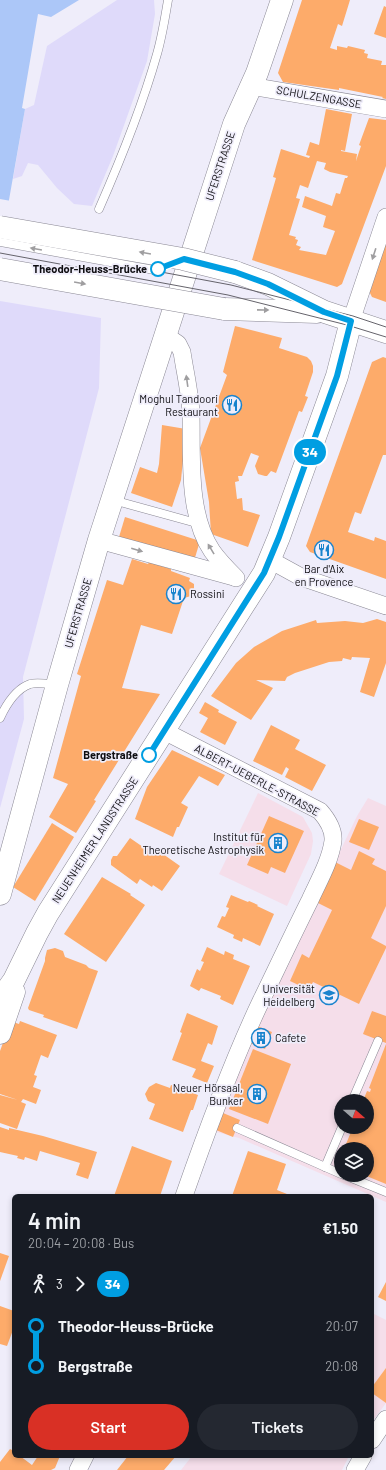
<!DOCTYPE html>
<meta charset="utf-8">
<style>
body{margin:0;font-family:Barlow,sans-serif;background:#242831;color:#f1f3f6;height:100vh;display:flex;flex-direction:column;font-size:15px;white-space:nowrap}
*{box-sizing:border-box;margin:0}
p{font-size:13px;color:#9ea1a6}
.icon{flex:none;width:22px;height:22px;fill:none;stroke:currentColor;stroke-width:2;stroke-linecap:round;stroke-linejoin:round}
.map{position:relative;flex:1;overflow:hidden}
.side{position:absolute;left:12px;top:1194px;width:362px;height:264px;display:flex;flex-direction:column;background:#171b24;border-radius:6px;box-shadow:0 2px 6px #0003}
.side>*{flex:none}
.badge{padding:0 8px;border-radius:13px;font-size:14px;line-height:26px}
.needle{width:26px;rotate:110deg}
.controls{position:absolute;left:334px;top:1094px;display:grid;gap:8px}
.controls a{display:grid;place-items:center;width:40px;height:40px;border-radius:50%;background:#171b24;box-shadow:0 2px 6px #0003;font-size:20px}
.map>.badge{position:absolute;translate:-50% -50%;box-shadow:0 0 0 2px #fff}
.legs{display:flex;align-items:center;gap:6px;height:44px;padding:0 16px;font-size:13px}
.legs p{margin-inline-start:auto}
.headline{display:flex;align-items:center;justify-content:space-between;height:68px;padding:0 16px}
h1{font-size:22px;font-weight:600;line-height:30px}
.button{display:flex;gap:8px;margin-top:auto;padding:8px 16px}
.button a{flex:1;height:46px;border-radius:24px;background:#d93025;color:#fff;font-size:16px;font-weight:600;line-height:46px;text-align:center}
.button a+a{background:#242831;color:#f1f3f6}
ul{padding:0 16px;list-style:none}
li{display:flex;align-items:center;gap:14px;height:40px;font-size:15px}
li i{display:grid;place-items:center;width:6px;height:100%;margin:0 5px;background:currentColor}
li i::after{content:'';width:10px;height:10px;margin:-5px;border:3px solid;border-radius:50%;background:#171b24}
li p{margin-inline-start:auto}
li:first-child i{background:linear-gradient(#0000 50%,currentColor 0)}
li:last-child i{background:linear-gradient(currentColor 50%,#0000 0)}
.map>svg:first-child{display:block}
.education{fill:#f5deea;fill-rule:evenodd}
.green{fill:#dfdafa}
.water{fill:#acc7f8}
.pier{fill:#efedfa}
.building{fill:#fdab6a;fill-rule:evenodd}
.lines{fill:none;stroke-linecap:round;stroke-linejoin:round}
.lane-casing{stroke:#8a8894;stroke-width:9}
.street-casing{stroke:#8a8894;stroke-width:18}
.secondary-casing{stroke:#8a8894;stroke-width:23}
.lane{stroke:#fff;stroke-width:8}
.street{stroke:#fff;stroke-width:17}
.secondary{stroke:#fff;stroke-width:22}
.tram{stroke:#65636b;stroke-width:1}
.lane-bridge-casing{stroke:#8a8894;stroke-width:9;stroke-linecap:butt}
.secondary-bridge-casing{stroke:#8a8894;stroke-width:23;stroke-linecap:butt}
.lane-bridge{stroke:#fff;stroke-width:8}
.secondary-bridge{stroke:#fff;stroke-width:22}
.oneway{fill:#9f9ea0}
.line-1-casing{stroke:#fff;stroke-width:9}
.line-1{stroke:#009ee2;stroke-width:6}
.stop-1-dot{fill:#fff;stroke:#009ee2;stroke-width:2}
.labels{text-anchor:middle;stroke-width:3.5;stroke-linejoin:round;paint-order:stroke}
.street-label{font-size:11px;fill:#0e0d11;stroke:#efedfa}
.stop-label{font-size:11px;font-weight:bold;fill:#0e0d11;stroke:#efedfa;text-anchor:end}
.poi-label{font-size:11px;fill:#0e0d11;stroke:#efedfa;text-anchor:end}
</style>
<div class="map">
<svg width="386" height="1470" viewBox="0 0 386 1470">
<rect width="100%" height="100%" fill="#efedfa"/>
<g class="education">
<path d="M258 793 303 817 312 833 313 841 311 854 287 906 219 874Z"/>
<path d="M368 798 386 806V1202L239 1138 216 1132V1130L250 1043 307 920 357 816ZM341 1101H367V1127H341ZM341 1149H367V1175H341Z"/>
<path d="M372 1313 386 1320V1403L372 1422Z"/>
<path d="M192 1456H349L342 1470H181Z"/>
</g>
<g class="green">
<path d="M117 0H154L155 14 147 61 113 156 92 206 74 204 57 188 38 165 28 163 22 176 13 179 25 109 34 105 47 46Z"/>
<path d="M0 301 101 318 99 388 23 677 24 719 0 808Z"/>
</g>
<path class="water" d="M0 0H79L51 17 38 14 22 108 25 109 0 251Z"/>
<path class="pier" d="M0 199 11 201 2 252 0 253Z"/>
<g class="building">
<path d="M302 0H350L342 26 338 24 330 48 337 50V46L347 48 348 46 365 50 364 53 368 54 367 58 382 61 381 65H386V99L382 98 383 97 339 88V90L283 82 278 73Z"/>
<path d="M384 6 386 7V38L374 34Z"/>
<path d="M326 109 352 114 345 151 341 150V151L357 154 356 161 361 146 359 145 369 118 386 120V166L342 284 337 287 252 260 276 178 273 177 281 149 309 158 310 156 306 155 310 142 319 145ZM317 161 326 163 324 169 330 172 348 176 347 178H345L340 194 336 193 332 206 305 196 302 207 326 216 323 227 335 231 326 255 299 250 301 247 296 245 298 240 295 239 296 237 289 235 300 199 296 198 300 185 308 188Z"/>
<path d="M386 241V302L372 297 368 289Z"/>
<path d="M235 326 282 338 279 348 307 357 311 361 313 366V372L305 396 308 397 302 412 299 411 276 473 271 471 267 476H265L258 474 255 466 259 456 251 453 242 476H238L239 481 235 482 237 499 242 498 243 510 260 515 248 547 211 534 209 502 200 448 227 375 223 372Z"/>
<path d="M383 357 386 358V455H383L361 514 355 512 348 532 374 541 375 537 386 541V579L310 552 306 546 372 362Z"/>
<path d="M162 425 186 429 181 480 172 507 131 493 140 467 157 473 159 464Z"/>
<path d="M125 517 200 541 194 561 119 537Z"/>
<path d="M132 559 148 564 149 562 171 569V571L190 578 189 581 194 584V592L191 596 184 598 172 634 141 625 122 688 160 694 94 800 96 801 76 833 49 817 68 784 53 778 81 676 77 674 107 580 123 585Z"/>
<path d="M377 619 386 622V663L374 697 360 692 370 658 352 657 351 660 343 658 342 661 329 662 295 673 287 677 285 681 256 680 273 688 251 720 211 696 236 663 254 647 282 631 316 620 317 623 345 621 363 623Z"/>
<path d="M205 702 219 710 218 712 237 722 225 745 200 732 208 718 199 713Z"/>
<path d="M271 725 300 740 295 749 326 765 312 791 285 777 289 769 286 767 282 775 253 761Z"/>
<path d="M172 750 225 775 218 786 199 776 181 803 188 807 179 827H177L173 837 135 819 147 787Z"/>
<path d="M269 816 304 831 285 873 271 867 268 874 247 865Z"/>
<path d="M359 819 379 827 369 850 349 842Z"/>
<path d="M52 823 74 837 35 901 13 887Z"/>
<path d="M130 838 143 847 145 845 162 856 163 854 180 866 162 891 153 885 152 887 140 879 137 884 111 865V860L113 856H117Z"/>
<path d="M359 851 375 859 372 864 386 871V906L371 938 386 946V948L359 1004 313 982 309 990 290 981 302 954 309 958 332 910 316 902 335 862 351 870Z"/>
<path d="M102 877 131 894 130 895 145 905 106 962 64 934Z"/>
<path d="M231 895 248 902 249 901 258 905 257 906 274 914 260 946 243 938 242 942 233 938 234 935 217 927 222 916 225 917 229 908 226 907Z"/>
<path d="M207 947 224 955 225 951 234 955 233 959 250 966 233 1005 220 999 221 996 201 988 199 991 190 986 197 969 200 971 204 962 201 961Z"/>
<path d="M55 948 63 951 65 957 86 965 89 968 98 971 77 1029 43 1017 44 1015 29 1010 28 1008 45 961V958L47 950Z"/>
<path d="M372 1011 386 1016V1043L363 1034Z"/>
<path d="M187 1013 218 1026 212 1045 208 1043 201 1061 214 1066 207 1083 192 1077 196 1069 172 1060 182 1033 180 1032Z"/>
<path d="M20 1021 57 1035 48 1058 41 1055 34 1075 37 1076 33 1087 41 1090 36 1104 23 1099 21 1102 26 1104 17 1129 0 1123V1095L18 1100 0 1094V1051L7 1032 13 1022 19 1024Z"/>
<path d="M257 1026 272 1032 265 1049 250 1043Z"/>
<path d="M386 1044V1184L364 1175H367V1149H344L353 1127H367V1101H363L367 1091 370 1092 371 1089 369 1088Z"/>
<path d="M253 1049 291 1064 268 1124 229 1109Z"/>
<path d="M156 1083 170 1088 171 1085 177 1087 178 1084 191 1090 190 1092 198 1095 193 1110H191L183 1132 149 1119 155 1104 148 1101 145 1094 149 1087Z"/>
<path d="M223 1113 240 1120 233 1137 216 1130Z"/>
<path d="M0 1127 9 1130V1128L43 1136 97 1152 88 1179 76 1175 80 1163 40 1151 37 1161 25 1157 24 1160 17 1158 18 1156 0 1152Z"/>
<path d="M132 1146 172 1161 160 1196H114Z"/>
<path d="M248 1151 286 1164 277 1190 292 1196H232Z"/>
<path d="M0 1253 9 1256 0 1281Z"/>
<path d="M386 1282V1301L378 1297Z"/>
<path d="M0 1306 14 1311V1330H13L7 1346 0 1344Z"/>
<path d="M386 1368V1403L372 1393V1387Z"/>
<path d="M10 1449 14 1451V1456H20L32 1465 38 1456H60L55 1468 51 1470H0V1462Z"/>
<path d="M128 1456H176L164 1470H117Z"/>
</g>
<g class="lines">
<defs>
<g id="lane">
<path d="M99 209C121 159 142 107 157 54 162 37 165 18 168 0"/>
<path d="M113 500 200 524"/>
<path d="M0 718C6 705 16 689 30 684 38 682 48 684 56 685"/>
<path d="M352 1101 378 1041"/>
<path d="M237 1128 341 1174"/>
<path d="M325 1167 342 1127"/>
<path d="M344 1175 386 1192"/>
</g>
<g id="street">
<path d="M251 86 386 109"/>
<path d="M351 321 386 217"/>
<path d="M165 335 178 344 182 352C185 372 190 393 191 413 192 456 187 514 212 551 219 561 227 569 236 578"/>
<path d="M99 540 234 577"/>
<path d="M270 560 301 577 386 606"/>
<path d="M164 731 320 811C327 819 334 830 333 841 330 862 318 882 310 900 293 934 277 968 261 1001 231 1064 207 1130 184 1196"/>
<path d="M372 1440 386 1419"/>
<path d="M78 1470 85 1456"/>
<path d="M355 1470 363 1456"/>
</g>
<g id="secondary">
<path d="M235 272 268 284 325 312 386 332"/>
<path d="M224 309 317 312"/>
<path d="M0 894 57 685 99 540 234 124 257 73 282 0"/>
<path d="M0 1006 7 990 14 980 37 933 48 913 264 573 279 537 337 376 351 321"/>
<path d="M0 1033 14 992"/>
</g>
</defs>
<use href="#lane" class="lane-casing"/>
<use href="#street" class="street-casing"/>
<use href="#secondary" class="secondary-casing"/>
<use href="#lane" class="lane"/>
<use href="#street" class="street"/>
<use href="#secondary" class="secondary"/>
<g class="tram">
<path d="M0 242 231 285 353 316 386 327"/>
<path d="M0 253 228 295 347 325 386 337"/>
</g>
<defs>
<path id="lane-bridge" d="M0 242 154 270 173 263"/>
<g id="secondary-bridge">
<path d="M0 227 183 259 235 272"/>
<path d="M0 269 224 309"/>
</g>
</defs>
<use href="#lane-bridge" class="lane-bridge-casing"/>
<use href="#secondary-bridge" class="secondary-bridge-casing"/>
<use href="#lane-bridge" class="lane-bridge"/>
<use href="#secondary-bridge" class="secondary-bridge"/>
</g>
<defs><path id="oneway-solid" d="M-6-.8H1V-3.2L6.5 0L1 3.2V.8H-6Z"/></defs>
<g class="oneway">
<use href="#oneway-solid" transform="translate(36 249) rotate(-170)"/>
<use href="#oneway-solid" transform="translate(145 253) rotate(-170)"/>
<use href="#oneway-solid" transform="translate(374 254) rotate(108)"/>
<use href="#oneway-solid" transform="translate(80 283) rotate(10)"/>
<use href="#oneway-solid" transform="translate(263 310) rotate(1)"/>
<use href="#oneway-solid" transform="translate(187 381) rotate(-98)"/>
<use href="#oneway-solid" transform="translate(211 549) rotate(-121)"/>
<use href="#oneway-solid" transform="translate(137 550) rotate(16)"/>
</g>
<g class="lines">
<defs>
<path id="line-1" d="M149 755 264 573 279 537 337 376 351 321 324 312 268 284 235 272 184 259 158 269"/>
</defs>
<use href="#line-1" class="line-1-casing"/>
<use href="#line-1" class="line-1"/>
</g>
<defs>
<symbol id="restaurant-ring" viewBox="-11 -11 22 22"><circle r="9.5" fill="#efedfa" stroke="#1983cd" stroke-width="1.5"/><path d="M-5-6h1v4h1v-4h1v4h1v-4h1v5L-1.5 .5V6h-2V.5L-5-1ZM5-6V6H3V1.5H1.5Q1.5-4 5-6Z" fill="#1983cd"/></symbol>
<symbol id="building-ring" viewBox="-11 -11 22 22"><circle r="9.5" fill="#efedfa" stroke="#1983cd" stroke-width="1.5"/><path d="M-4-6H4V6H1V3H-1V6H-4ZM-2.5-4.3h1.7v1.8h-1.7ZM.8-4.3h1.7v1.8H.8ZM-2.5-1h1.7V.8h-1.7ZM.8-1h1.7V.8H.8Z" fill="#1983cd"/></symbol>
<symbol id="university-ring" viewBox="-11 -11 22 22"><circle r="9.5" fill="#efedfa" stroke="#1983cd" stroke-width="1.5"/><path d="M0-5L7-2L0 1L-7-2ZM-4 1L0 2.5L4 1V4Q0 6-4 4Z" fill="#1983cd"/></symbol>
</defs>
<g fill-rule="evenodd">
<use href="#restaurant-ring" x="221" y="394" width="22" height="22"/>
<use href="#restaurant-ring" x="313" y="539" width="22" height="22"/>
<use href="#restaurant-ring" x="165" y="583" width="22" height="22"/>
<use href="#building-ring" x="267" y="832" width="22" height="22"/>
<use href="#university-ring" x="318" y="984" width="22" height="22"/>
<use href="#building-ring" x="250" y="1027" width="22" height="22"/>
<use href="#building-ring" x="246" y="1083" width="22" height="22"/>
</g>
<g class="stop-1-dot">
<circle cx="158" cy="269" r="7"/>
<circle cx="149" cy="755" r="7"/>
</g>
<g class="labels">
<g class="street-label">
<text transform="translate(319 97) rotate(10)" y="4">SCHULZENGASSE</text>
<text transform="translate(220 166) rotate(-72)" y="4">UFERSTRASSE</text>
<text transform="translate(78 613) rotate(-74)" y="4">UFERSTRASSE</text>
<text transform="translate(257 780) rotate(28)" y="4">ALBERT-UEBERLE-STRASSE</text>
<text transform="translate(95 840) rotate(-57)" y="4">NEUENHEIMER LANDSTRASSE</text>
</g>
<g class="stop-label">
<text x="147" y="273">Theodor-Heuss-Brücke</text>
<text x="138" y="759">Bergstraße</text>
</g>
<g class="poi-label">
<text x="218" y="403">Moghul Tandoori<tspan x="218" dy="13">Restaurant</tspan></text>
<text x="324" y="573" text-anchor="middle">Bar d'Aix<tspan x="324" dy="13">en Provence</tspan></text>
<text x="190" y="598" text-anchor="start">Rossini</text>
<text x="264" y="841">Institut für<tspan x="264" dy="13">Theoretische Astrophysik</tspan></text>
<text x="315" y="993">Universität<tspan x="315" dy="13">Heidelberg</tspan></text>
<text x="275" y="1042" text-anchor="start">Cafete</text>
<text x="243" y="1092">Neuer Hörsaal,<tspan x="243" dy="13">Bunker</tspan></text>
</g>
</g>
</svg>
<div class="controls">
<a><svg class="needle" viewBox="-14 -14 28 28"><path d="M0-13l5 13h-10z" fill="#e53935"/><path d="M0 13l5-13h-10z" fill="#9ea1a6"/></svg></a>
<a><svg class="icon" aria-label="layers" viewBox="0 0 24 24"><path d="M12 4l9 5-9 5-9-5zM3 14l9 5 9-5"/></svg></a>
</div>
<b class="badge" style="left:310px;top:452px;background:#009ee2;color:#fff">34</b>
<section class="side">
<div class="headline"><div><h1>4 min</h1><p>20:04 – 20:08 · Bus</p></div><b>€1.50</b></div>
<div class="legs"><svg class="icon" aria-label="walk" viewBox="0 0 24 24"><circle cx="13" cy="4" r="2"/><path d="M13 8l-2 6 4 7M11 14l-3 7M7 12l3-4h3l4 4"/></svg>3<svg class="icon" aria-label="forward" viewBox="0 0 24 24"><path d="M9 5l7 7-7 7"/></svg><b class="badge" style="background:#009ee2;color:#fff">34</b></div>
<ul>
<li><i style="color:#009ee2"></i><b>Theodor-Heuss-Brücke</b><p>20:07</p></li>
<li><i style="color:#009ee2"></i><b>Bergstraße</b><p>20:08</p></li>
</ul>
<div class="button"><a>Start</a><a>Tickets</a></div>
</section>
</div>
